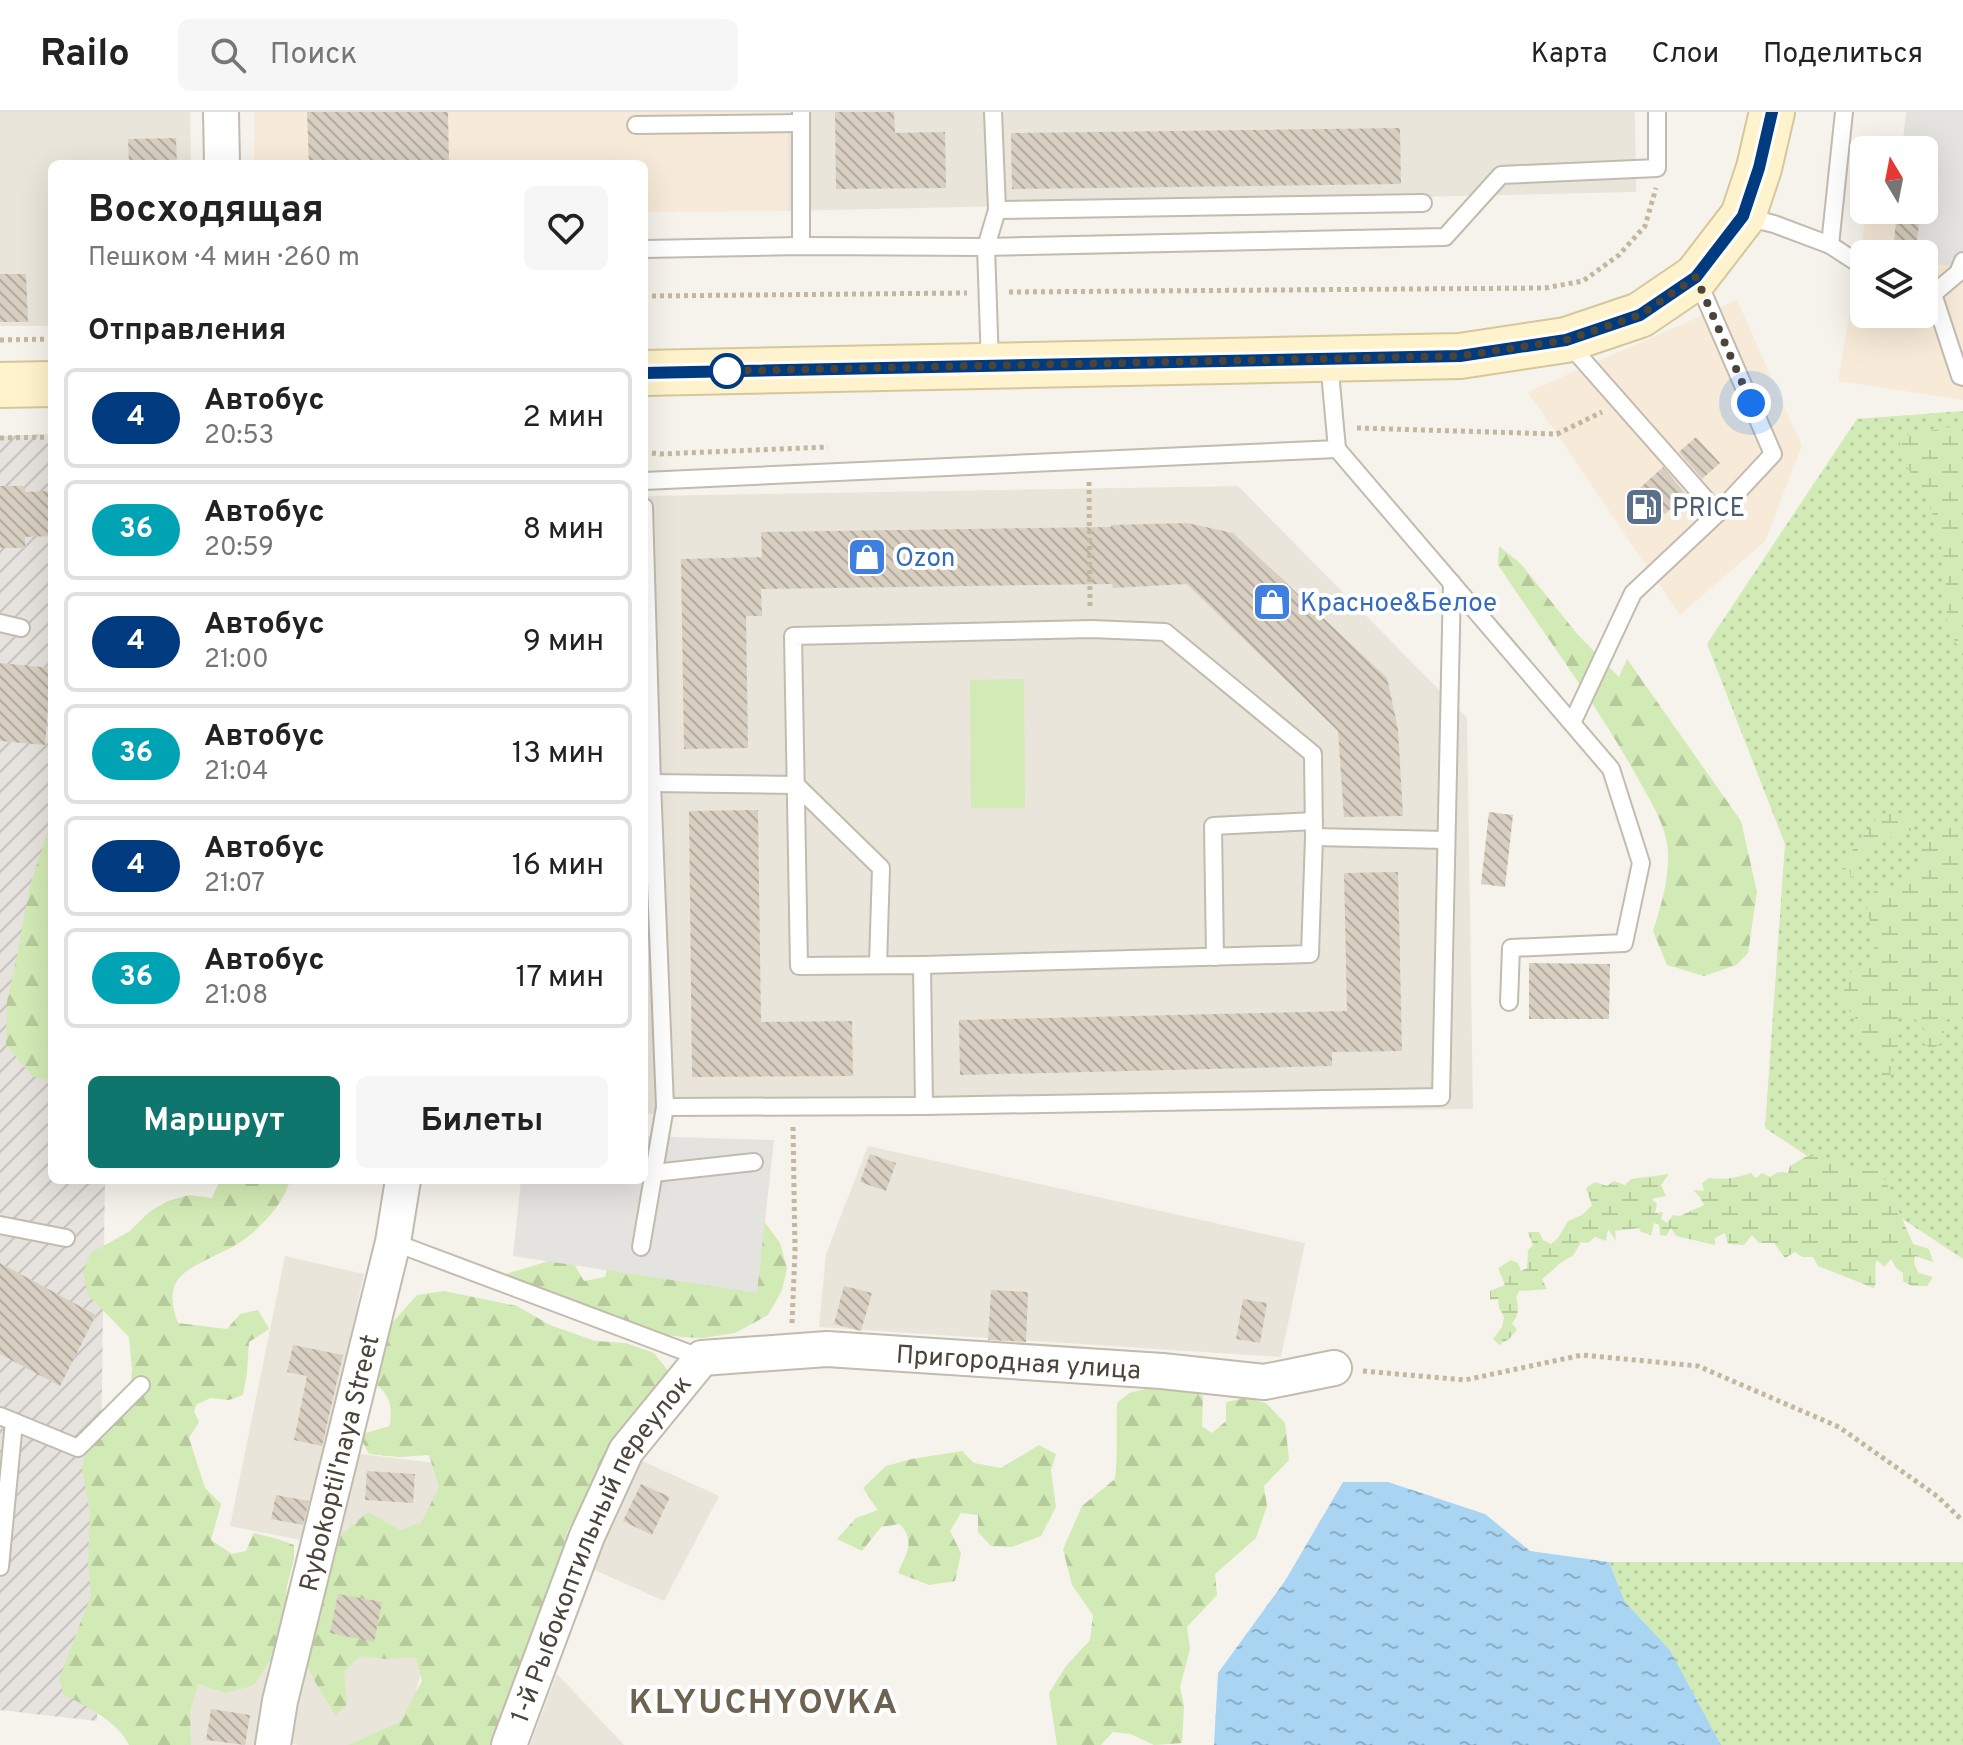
<!DOCTYPE html>
<html lang="ru">
<meta charset="utf-8">
<style>
body{margin:0;font-family:Overpass,sans-serif;background:#f6f6f6;color:#222;height:100vh;display:flex;flex-direction:column;font-size:30px;white-space:nowrap}
*{box-sizing:border-box;margin:0}
p{font-size:26px;color:#767676}
.icon{flex:none;width:44px;height:44px;fill:none;stroke:currentColor;stroke-width:2;stroke-linecap:round;stroke-linejoin:round}
.map{position:relative;flex:1;overflow:hidden}
.sheet{position:absolute;left:48px;top:48px;width:600px;height:1024px;display:flex;flex-direction:column;background:#fff;border-radius:12px;box-shadow:0 8px 32px #0002}
.sheet>*{flex:none}
.badge{padding:0 16px;border-radius:26px;font-size:28px;line-height:52px}
.needle{width:52px;rotate:350deg}
.buttons{position:absolute;left:1850px;top:24px;display:grid;gap:16px}
.buttons a{display:grid;place-items:center;width:88px;height:88px;border-radius:12px;background:#fff;box-shadow:0 8px 32px #0002;font-size:40px}
.you{position:absolute;width:40px;height:40px;margin:-20px;border:6px solid #fff;border-radius:50%;background:#1a73e8;box-shadow:0 0 0 12px #1a73e833}
.map>.badge{position:absolute;translate:-50% -50%;box-shadow:0 0 0 4px #fff}
h2{padding:0 40px;font-size:30px;line-height:72px}
.round{display:grid;place-items:center;flex:none;width:84px;height:84px;border-radius:12px;background:#f6f6f6}
.summary{display:flex;align-items:center;justify-content:space-between;height:136px;padding:0 40px}
h1{font-size:38px;font-weight:700;line-height:60px}
.button{display:flex;gap:16px;margin-top:auto;padding:16px 40px}
.button a{flex:1;height:92px;border-radius:12px;background:#0f766e;color:#fff;font-size:32px;font-weight:700;line-height:92px;text-align:center}
.button a+a{background:#f6f6f6;color:#222}
ul{padding:0;list-style:none}
li{display:flex;align-items:center;gap:24px;height:100px;margin:0 16px 12px;padding:0 24px;border:4px solid #e0e0e0;border-radius:12px}
li div{flex:1}
li b{display:block;font-size:30px}
li em{font-style:normal}
li .badge{min-width:88px;font-weight:700;text-align:center}
header{display:flex;align-items:center;gap:48px;box-sizing:border-box;height:112px;padding:0 40px;background:#fff;border-bottom:2px solid #e0e0e0}
header strong{font-size:38px}
nav{display:flex;gap:44px;margin-inline-start:auto;font-size:28px}
.search{width:560px;height:72px;background:#f6f6f6;display:flex;align-items:center;gap:20px;box-sizing:border-box;padding:0 28px;border-radius:12px;color:#767676;font-size:30px}
.map>svg:first-child{display:block}
.residential{fill:#eae5da}
.commercial{fill:#f7ead8;fill-rule:evenodd}
.industrial{fill:url(#industrial-furrows)}
.grass{fill:url(#grass-dots)}
.forest{fill:url(#forest-firs)}
.wetland{fill:url(#wetland-marsh)}
.garden{fill:#d2eab5}
.parking{fill:#e5e3e0}
.water{fill:url(#water-ripples)}
.building{fill:url(#building-back-hatch)}
.lines{fill:none;stroke-linecap:round;stroke-linejoin:round}
.service-casing{stroke:#c2bbae;stroke-width:20}
.minor-casing{stroke:#c2bbae;stroke-width:38}
.secondary-casing{stroke:#d6c79b;stroke-width:48}
.path{stroke:#c4b79f;stroke-width:5;stroke-dasharray:4 4;stroke-linecap:butt}
.service{stroke:#fff;stroke-width:16}
.minor{stroke:#fff;stroke-width:34}
.secondary{stroke:#fff3cd;stroke-width:44}
.line-casing{stroke:#fff;stroke-width:18}
.line{stroke:#003b80;stroke-width:12}
.walk{stroke:#4b4439;stroke-width:8;stroke-dasharray:0 14.4}
.stop-dot{fill:#fff;stroke:#003b80;stroke-width:4}
.labels{text-anchor:middle;stroke-width:8;stroke-linejoin:round;paint-order:stroke}
.service-label{font-size:26px;fill:#4e5e75;stroke:#fff;text-anchor:start}
.shop-label{font-size:26px;fill:#366cbe;stroke:#fff;text-anchor:start}
.street-label{font-size:26px;fill:#4b4439;stroke:#fff}
.district-label{font-size:34px;font-weight:bold;letter-spacing:2px;fill:#6e6250;stroke:#fff}
</style>
<header>
<strong>Railo</strong>
<div class="search"><svg class="icon" aria-label="search" viewBox="0 0 24 24"><circle cx="10" cy="10" r="6"/><path d="M15 15l6 6"/></svg>Поиск</div>
<nav><a>Карта</a><a>Слои</a><a>Поделиться</a></nav>
</header>
<div class="map">
<svg width="1963" height="1633" viewBox="0 0 1963 1633">
<defs>
<pattern id="industrial-furrows" width="10" height="10" patternUnits="userSpaceOnUse" patternTransform="scale(2)"><rect width="10" height="10" fill="#e6e2dd"/><path d="M-1 1l2-2M0 10L10 0M9 11l2-2" fill="none" stroke="#c7c3be"/></pattern>
<pattern id="grass-dots" width="8" height="8" patternUnits="userSpaceOnUse" patternTransform="scale(2)"><rect width="8" height="8" fill="#d2eab5"/><path d="M2 2h.1M6 6h.1" fill="none" stroke="#b6ca9c" stroke-width="1.8" stroke-linecap="round"/></pattern>
<pattern id="forest-firs" width="22" height="20" patternUnits="userSpaceOnUse" patternTransform="scale(2)"><rect width="22" height="20" fill="#d2eab5"/><path d="M5 1l3.5 6h-7zM16 11l3.5 6h-7z" fill="#b6ca9c"/></pattern>
<pattern id="wetland-marsh" width="20" height="14" patternUnits="userSpaceOnUse" patternTransform="scale(2)"><rect width="20" height="14" fill="#d2eab5"/><path d="M1 5h8M5 5V1M11 12h8M15 12V8" fill="none" stroke="#b6ca9c"/></pattern>
<pattern id="water-ripples" width="26" height="14" patternUnits="userSpaceOnUse" patternTransform="scale(2)"><rect width="26" height="14" fill="#a9d4f2"/><path d="M2 4q2-2 4 0t4 0M15 11q2-2 4 0t4 0" fill="none" stroke="#8caec5"/></pattern>
<pattern id="building-back-hatch" width="6" height="6" patternUnits="userSpaceOnUse" patternTransform="scale(2)"><rect width="6" height="6" fill="#d8cfc1"/><path d="M-1 5l2 2M0 0l6 6M5-1l2 2" fill="none" stroke="#b1aa9e"/></pattern>
</defs>
<rect width="100%" height="100%" fill="#f6f3ec"/>
<g class="residential">
<path d="M0 0H190L191 52H52V214H0Z"/>
<path d="M787 0H1635L1636 80 788 99Z"/>
<path d="M1238 374 1467 606 1473 997 644 1002V384Z"/>
<path d="M868 1034 1305 1131 1281 1245 819 1215 826 1142Z"/>
<path d="M285 1144 364 1162 306 1429 230 1414Z"/>
<path d="M351 1341 471 1355 403 1633H299L288 1631Z"/>
<path d="M636 1346 719 1384 664 1489 588 1455Z"/>
<path d="M163 1485 276 1498 257 1633H147Z"/>
<path d="M557 1562 624 1633H530Z"/>
</g>
<g class="commercial">
<path d="M254 0H787L788 99 644 100V52H254Z"/>
<path d="M1963 57V288L1838 269 1867 98H1924ZM1864 142H1924V202H1864Z"/>
<path d="M1737 188 1802 334 1765 429 1680 503 1528 280Z"/>
</g>
<path class="industrial" d="M52 322V1068H105L97 1609 0 1598V324Z"/>
<g class="grass">
<path d="M1963 299V1147L1765 1016 1785 732 1707 532 1857 307Z"/>
<path d="M1609 1450H1963V1633H1721L1670 1538 1625 1490Z"/>
</g>
<g class="forest">
<path d="M1499 434 1521 452 1578 523 1619 565 1627 547 1741 709 1757 780 1748 841 1736 853 1704 864 1667 853 1653 819C1661 794 1669 768 1668 741 1667 713 1649 687 1636 663 1595 590 1544 522 1498 453Z"/>
<path d="M52 707V969L33 965 6 933 7 889 17 844 30 773Z"/>
<path d="M220 1068H290C283 1096 250 1128 224 1139 211 1146 185 1156 177 1169 169 1183 173 1198 178 1211L227 1217 240 1202 258 1198 269 1217 249 1230 247 1261 243 1283 229 1288 211 1286 197 1292 194 1299 199 1310 189 1326 205 1376 221 1392 211 1428 232 1442 246 1439 254 1421 278 1427 294 1433V1447L287 1474 284 1510 273 1544 254 1573 226 1581 198 1572 190 1599 191 1633H129C119 1611 86 1593 64 1583L59 1567 91 1483 88 1449 90 1401 82 1356 92 1318 129 1294 132 1257 129 1225 88 1183 83 1160 91 1141 130 1119 149 1100 168 1089 189 1083 212 1086Z"/>
<path d="M764 1109 780 1131 787 1156 782 1178 768 1203 735 1221 703 1226 682 1225 646 1220 616 1211 576 1209 536 1187 499 1164 569 1143 584 1169 605 1165 609 1150Z"/>
<path d="M444 1179 517 1194 550 1213 595 1229 626 1231 654 1241 672 1264 568 1418 531 1541 490 1633H348L400 1610 422 1569 416 1545 386 1547 360 1544 344 1559 347 1592 336 1604 318 1575 306 1552 316 1484 334 1449 341 1423 368 1400 400 1418 421 1411 439 1375 429 1343 399 1345 369 1342 359 1323 390 1314C392 1293 391 1285 375 1271L379 1235 392 1211 417 1183Z"/>
<path d="M1162 1273 1189 1275 1203 1284 1202 1314 1212 1321 1226 1309V1290L1246 1286 1266 1291 1285 1311 1289 1348 1264 1374 1267 1394 1256 1426 1215 1462 1217 1483 1187 1515 1190 1537 1180 1575 1184 1594 1182 1631 1154 1633 1131 1622 1113 1620 1101 1633H1057L1049 1581 1066 1554 1090 1528 1093 1503 1072 1473 1063 1437 1082 1394 1115 1367C1118 1341 1116 1317 1117 1291L1129 1281Z"/>
<path d="M1039 1333 1056 1342 1051 1358 1056 1395 1041 1424 1012 1435 991 1434 978 1420V1403L961 1401 950 1419 961 1441 955 1469 929 1473 898 1461C906 1441 916 1431 900 1412L881 1415 862 1439 837 1427 856 1406 878 1398 863 1376 886 1354 912 1347 962 1339 974 1351 1001 1356Z"/>
</g>
<g class="wetland">
<path d="M1963 313V548L1947 509 1945 450 1929 389 1898 341 1902 324Z"/>
<path d="M1912 701 1917 707 1913 719 1903 718 1898 727 1895 728 1889 723C1888 724 1880 735 1879 735 1865 747 1862 738 1857 763L1851 765 1849 756H1840C1851 736 1869 722 1878 702Z"/>
<path d="M1952 713 1956 723 1963 728V912L1961 914 1949 907 1944 909V929L1932 937 1920 929 1926 919 1915 907 1908 908 1901 905 1892 909 1901 931 1892 939 1890 966 1881 967 1876 938 1863 931 1855 905 1840 888 1853 856 1868 854 1877 843 1867 795 1875 777 1906 772 1918 754 1919 735 1939 714Z"/>
<path d="M1807 1044H1822L1833 1049 1840 1047 1852 1056 1862 1054 1869 1059H1874L1879 1051 1881 1066 1885 1067 1913 1132 1929 1137 1933 1150 1915 1144 1914 1152 1919 1161 1933 1165 1927 1174H1912L1903 1169V1161L1896 1156 1891 1147 1884 1155 1877 1148C1873 1158 1878 1169 1874 1176L1818 1154 1813 1145H1802L1795 1140 1785 1146 1774 1131H1759L1752 1123 1744 1133 1728 1132 1725 1121 1715 1126V1133L1676 1124 1671 1116 1666 1124 1660 1123 1659 1113 1654 1111 1651 1123 1641 1120 1639 1116 1615 1119 1616 1129 1608 1117 1606 1129 1595 1125 1588 1131 1581 1130 1573 1144C1561 1148 1553 1159 1542 1167L1547 1177 1519 1179 1516 1186C1519 1196 1519 1204 1512 1211L1517 1218 1509 1227 1499 1233 1493 1227 1502 1215 1504 1205 1499 1196 1498 1187 1490 1188V1179L1505 1173 1498 1156 1511 1148 1518 1151 1521 1159 1527 1156 1528 1138 1533 1133 1528 1120H1539L1543 1128 1551 1132 1558 1126 1568 1109 1582 1103 1592 1093 1586 1076 1595 1070 1607 1074 1614 1069 1625 1073 1631 1067 1669 1062 1661 1073 1666 1084 1652 1087 1657 1092 1655 1101 1663 1100 1661 1107 1667 1111 1673 1103 1680 1104 1704 1093 1699 1084 1693 1078 1704 1079 1702 1071 1709 1066C1724 1068 1736 1066 1751 1061L1756 1066 1762 1061 1770 1065 1778 1060 1788 1061 1790 1054Z"/>
</g>
<path class="garden" d="M1024 567 1025 696H971L970 568Z"/>
<g class="parking">
<path d="M1906 0H1963V155L1924 151V142H1916L1920 98H1924V38H1902Z"/>
<path d="M644 1024 774 1028 757 1181 513 1144 521 1068H644Z"/>
</g>
<path class="water" d="M1343 1370H1388L1485 1402 1530 1439 1609 1450 1625 1490 1670 1538 1721 1633H1214L1218 1561 1285 1469Z"/>
<g class="building">
<path d="M307 0H448L449 52H309Z"/>
<path d="M835 0H894L895 21 945 20 946 76 836 77Z"/>
<path d="M1400 16 1401 72 1012 77 1011 21Z"/>
<path d="M176 26 177 52H129L128 27Z"/>
<path d="M1897 98H1920L1916 142H1893Z"/>
<path d="M0 162H26L28 210H0Z"/>
<path d="M1696 325 1720 351 1702 367 1679 340Z"/>
<path d="M1663 355 1686 382 1665 402 1662 399 1648 412 1629 392 1643 379 1640 376Z"/>
<path d="M0 374H25V380L52 379V424L25 425V436H0Z"/>
<path d="M1187 411 1233 421 1387 566 1398 617 1403 704 1344 705 1338 619 1187 472 1113 476 1112 472 761 477 762 504H746L748 636 684 637 681 447 762 445 761 420 1111 415V413Z"/>
<path d="M0 551 51 556 45 633 0 629Z"/>
<path d="M758 698 761 910 852 909 853 964 692 965 689 699Z"/>
<path d="M1489 700 1513 703 1505 775 1481 772Z"/>
<path d="M1398 760 1402 939 1332 940V954L960 963 959 908 1347 899 1344 761Z"/>
<path d="M1529 851 1610 852 1609 907H1529Z"/>
<path d="M870 1042 896 1051 886 1079 860 1070Z"/>
<path d="M0 1151 96 1203 60 1274 0 1242Z"/>
<path d="M844 1174 872 1181 861 1219 834 1212Z"/>
<path d="M991 1178 1028 1180 1026 1230 988 1228Z"/>
<path d="M1243 1187 1267 1191 1260 1231 1236 1227Z"/>
<path d="M293 1233 343 1243 322 1334 294 1328 307 1264 287 1260Z"/>
<path d="M367 1359 415 1362 413 1391 365 1388Z"/>
<path d="M641 1372 670 1385 652 1423 623 1409Z"/>
<path d="M276 1383 309 1389 303 1413 271 1407Z"/>
<path d="M338 1482 382 1490 374 1530 330 1521Z"/>
<path d="M211 1597 250 1603 245 1633 206 1628Z"/>
</g>
<g class="lines">
<defs>
<g id="service">
<path d="M636 13 801 11"/>
<path d="M997 98 1423 91"/>
<path d="M1746 105 1774 112 1830 133 1844 0"/>
<path d="M1830 133 1864 155"/>
<path d="M801 134V0"/>
<path d="M644 137 801 134 986 135 1445 125 1501 63 1657 56V0"/>
<path d="M1926 181 1933 182 1958 161 1963 149"/>
<path d="M1933 182 1960 264 1963 265"/>
<path d="M1567 230 1718 401 1773 342 1697 167"/>
<path d="M990 253 986 135 997 98 993 0"/>
<path d="M1337 337 1611 657 1641 751 1624 831 1511 836 1509 890"/>
<path d="M644 369 1337 337 1329 249"/>
<path d="M644 395 652 671 665 995 924 994 1441 985 1452 471"/>
<path d="M0 511 21 516"/>
<path d="M1572 611 1633 481 1718 401"/>
<path d="M652 671 796 673 881 756 878 853"/>
<path d="M1215 845 1213 714 1314 709"/>
<path d="M922 853 1310 842 1314 725"/>
<path d="M924 994 922 853 799 854 793 524 1091 517 1165 520 1313 642 1314 725 1446 728"/>
<path d="M646 1061H654L754 1050"/>
<path d="M0 1113 66 1126"/>
<path d="M393 1130 702 1246"/>
<path d="M641 1135 665 995"/>
<path d="M0 1304 78 1336 141 1273"/>
<path d="M0 1455 14 1310"/>
</g>
<g id="minor">
<path d="M221 0 222 52"/>
<path id="s1" d="M273 1633 280 1589 393 1130 403 1068"/>
<path id="s2" d="M509 1633 587 1424 626 1339 702 1246 827 1237 1162 1259 1264 1270 1334 1256"/>
</g>
<g id="secondary">
<path d="M644 261 1460 244 1566 228 1640 203 1696 165 1743 104 1759 56 1772 0"/>
<path d="M0 273 52 272"/>
</g>
</defs>
<use href="#service" class="service-casing"/>
<use href="#minor" class="minor-casing"/>
<use href="#secondary" class="secondary-casing"/>
<g class="path">
<path d="M1009 180 1545 176 1583 169 1619 143 1645 114 1656 76"/>
<path d="M644 184 967 181"/>
<path d="M0 228 52 227"/>
<path d="M1357 316 1557 322 1602 300"/>
<path d="M0 326 52 325"/>
<path d="M644 340 660 342 828 335"/>
<path d="M1089 370 1090 496"/>
<path d="M792 1211 795 1139 793 1013"/>
<path d="M1363 1259 1465 1268 1582 1243 1698 1254 1839 1315 1937 1384 1963 1409"/>
</g>
<use href="#service" class="service"/>
<use href="#minor" class="minor"/>
<use href="#secondary" class="secondary"/>
</g>
<g class="lines">
<defs>
<path id="line" d="M644 261 1460 244 1566 228 1640 203 1696 165 1743 104 1759 56 1772 0"/>
</defs>
<use href="#line" class="line-casing"/>
<use href="#line" class="line"/>
<path class="walk" d="M727 259H723L1460 244 1566 228 1640 203 1696 165 1751 291"/>
</g>
<defs>
<symbol id="fuel-square" viewBox="-11 -11 22 22"><rect x="-9" y="-9" width="18" height="18" rx="4" fill="#5c6f8a" stroke="#fff"/><path d="M-5.5-6h7V0h2V4h1.3V-2.5L3-4.5l.8-.8L6-3V5H2.5V1h-1V6h-7ZM-4.2-4.7v3.2H.2V-4.7Z" fill="#fff"/></symbol>
<symbol id="shop-square" viewBox="-11 -11 22 22"><rect x="-9" y="-9" width="18" height="18" rx="4" fill="#3f7fe0" stroke="#fff"/><path d="M-5-2.5h2.3a2.7 3.5 0 0 1 5.4 0H5L5.5 6h-11ZM-1.5-2.5h3a1.5 2.3 0 0 0-3 0Z" fill="#fff"/></symbol>
</defs>
<g fill-rule="evenodd">
<use href="#fuel-square" x="1622" y="373" width="44" height="44"/>
<use href="#shop-square" x="845" y="423" width="44" height="44"/>
<use href="#shop-square" x="1250" y="468" width="44" height="44"/>
</g>
<circle class="stop-dot" cx="727" cy="259" r="16"/>
<g class="labels">
<g class="service-label">
<text x="1672" y="404">PRICE</text>
</g>
<g class="shop-label">
<text x="895" y="454">Ozon</text>
<text x="1300" y="499">Красное&amp;Белое</text>
</g>
<g class="street-label">
<text dy="9" stroke="none"><textPath href="#s2" startOffset="754">Пригородная улица</textPath></text>
<text dy="9" stroke="none"><textPath href="#s1" startOffset="290">Rybokoptil'naya Street</textPath></text>
<text dy="9" stroke="none"><textPath href="#s2" startOffset="218">1-й Рыбокоптильный переулок</textPath></text>
</g>
<g class="district-label">
<text x="764" y="1601">KLYUCHYOVKA</text>
</g>
</g>
</svg>
<div class="buttons">
<a><svg class="needle" viewBox="-14 -14 28 28"><path d="M0-13l5 13h-10z" fill="#e53935"/><path d="M0 13l5-13h-10z" fill="#767676"/></svg></a>
<a><svg class="icon" aria-label="layers" viewBox="0 0 24 24"><path d="M12 4l9 5-9 5-9-5zM3 14l9 5 9-5"/></svg></a>
</div>
<div class="you" style="left:1751px;top:291px"></div>
<section class="sheet">
<div class="summary"><div><h1>Восходящая</h1><p>Пешком · 4 мин · 260 m</p></div><a class="round"><svg class="icon" aria-label="heart" viewBox="0 0 24 24"><path d="M12 20l-8-8c-3-5 5-10 8-4 3-6 11-1 8 4z"/></svg></a></div>
<h2>Отправления</h2>
<ul>
<li><span class="badge" style="background:#003b80;color:#fff">4</span><div><b>Автобус</b><p>20:53</p></div><em>2 мин</em></li>
<li><span class="badge" style="background:#00a3b4;color:#fff">36</span><div><b>Автобус</b><p>20:59</p></div><em>8 мин</em></li>
<li><span class="badge" style="background:#003b80;color:#fff">4</span><div><b>Автобус</b><p>21:00</p></div><em>9 мин</em></li>
<li><span class="badge" style="background:#00a3b4;color:#fff">36</span><div><b>Автобус</b><p>21:04</p></div><em>13 мин</em></li>
<li><span class="badge" style="background:#003b80;color:#fff">4</span><div><b>Автобус</b><p>21:07</p></div><em>16 мин</em></li>
<li><span class="badge" style="background:#00a3b4;color:#fff">36</span><div><b>Автобус</b><p>21:08</p></div><em>17 мин</em></li>
</ul>
<div class="button"><a>Маршрут</a><a>Билеты</a></div>
</section>
</div>
